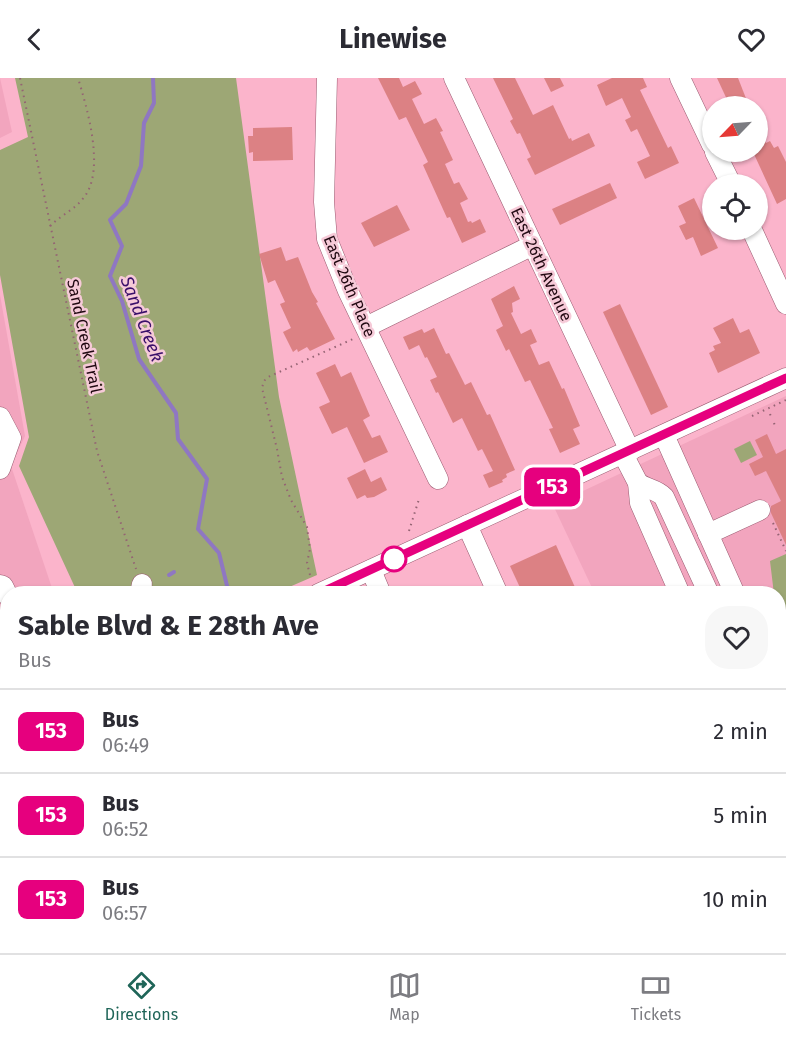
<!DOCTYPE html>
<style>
body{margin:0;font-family:"Fira Sans",sans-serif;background:#f7f7f7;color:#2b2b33;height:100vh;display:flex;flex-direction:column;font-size:22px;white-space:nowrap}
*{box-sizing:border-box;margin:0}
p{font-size:20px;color:#7c7c81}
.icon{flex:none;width:33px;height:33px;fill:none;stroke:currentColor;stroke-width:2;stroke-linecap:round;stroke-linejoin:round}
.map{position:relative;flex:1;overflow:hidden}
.side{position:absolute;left:0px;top:508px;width:786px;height:368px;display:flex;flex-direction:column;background:#fff;border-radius:24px 24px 0 0;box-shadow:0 2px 4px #0004}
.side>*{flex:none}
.badge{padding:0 12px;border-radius:9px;font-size:21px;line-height:39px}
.needle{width:39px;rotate:245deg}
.buttons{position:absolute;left:702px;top:18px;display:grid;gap:12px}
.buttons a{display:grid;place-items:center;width:66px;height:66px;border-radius:50%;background:#fff;box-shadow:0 2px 4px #0004;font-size:30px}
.map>.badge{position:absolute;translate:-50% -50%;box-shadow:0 0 0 3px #fff}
.round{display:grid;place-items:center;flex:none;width:63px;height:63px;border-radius:24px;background:#f7f7f7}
.overview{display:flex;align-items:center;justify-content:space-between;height:102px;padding:0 18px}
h1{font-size:28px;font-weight:700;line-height:45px}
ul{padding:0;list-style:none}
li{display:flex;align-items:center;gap:18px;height:84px;padding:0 18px;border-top:2px solid #e1e1e2}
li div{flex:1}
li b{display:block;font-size:22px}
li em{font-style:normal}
li .badge{min-width:66px;font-weight:700;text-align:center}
header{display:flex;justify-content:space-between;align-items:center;height:78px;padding:0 18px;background:#fff;font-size:27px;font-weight:700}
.tab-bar{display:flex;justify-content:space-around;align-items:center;height:84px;border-top:2px solid #e1e1e2;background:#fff;font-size:16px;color:#7c7c81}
.tab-bar a{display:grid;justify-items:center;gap:3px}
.tab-bar .current{color:#1f6558}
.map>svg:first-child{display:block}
.built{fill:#f2a5be}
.green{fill:#9da775}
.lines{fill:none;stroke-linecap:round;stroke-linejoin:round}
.stream{stroke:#8f77c2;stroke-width:4}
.building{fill:#dc8184}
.minor-casing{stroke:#9a5b71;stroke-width:21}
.path{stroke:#946373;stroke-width:2;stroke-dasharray:1.5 4.5;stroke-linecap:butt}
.minor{stroke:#fff;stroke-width:20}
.line-casing{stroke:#fff;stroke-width:14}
.line{stroke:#e6007e;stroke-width:9}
.stop-dot{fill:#fff;stroke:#e6007e;stroke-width:3}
.labels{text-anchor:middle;stroke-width:5;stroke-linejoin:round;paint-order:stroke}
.street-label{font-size:16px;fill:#200811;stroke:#f6cad8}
.water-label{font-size:18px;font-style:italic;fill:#3a0f6a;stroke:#f6cad8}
</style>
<header><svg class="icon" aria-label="back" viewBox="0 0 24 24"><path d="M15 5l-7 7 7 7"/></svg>Linewise<svg class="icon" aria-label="heart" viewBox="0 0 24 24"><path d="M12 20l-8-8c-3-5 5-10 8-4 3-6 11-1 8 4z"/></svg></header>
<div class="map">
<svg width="786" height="875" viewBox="0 0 786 875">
<rect width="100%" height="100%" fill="#fbb4cb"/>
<g class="built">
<path d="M0 0 12 54 0 60Z"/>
<path d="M0 217 25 358 11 388 54 516H8L7 602 0 606Z"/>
<path d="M786 318V687L778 671V516H595L553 427Z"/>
</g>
<g class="green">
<path d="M15 0H236L279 319 317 497 273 516H78L19 388 29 359 0 197V72L28 59Z"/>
<path d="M750 363 757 377 741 385 734 371Z"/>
<path d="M786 476V545L779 549 778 516H774L770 483Z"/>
<path d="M456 869 459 875H320L317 869Z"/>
</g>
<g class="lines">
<g class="stream">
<path d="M153 0 154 25 144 45 141 88 126 126 110 142 122 168 110 198 122 223 139 281 176 335 178 361 207 401 198 451 219 475 229 516"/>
<path d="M169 497 174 494"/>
<path d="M397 868 400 875"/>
</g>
</g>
<g class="building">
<path d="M378 0H399L403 9 415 3 422 16 412 21 424 46 436 40 443 53 440 54 453 82 445 86 454 106 459 104 468 121 460 125 468 144 471 143 472 145 480 141 486 154 462 165 450 139 447 140 423 87 428 84 406 39 399 42Z"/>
<path d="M493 0H515L533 37 553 27 569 61 571 60 572 63 589 55 595 68 535 97 527 81 531 79 520 55 517 56 510 43 513 41Z"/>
<path d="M544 0H560L564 8 551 14Z"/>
<path d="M612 0H643L647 9 640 12 668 70 671 68 679 85 645 101 637 84 650 78 637 51 631 54 625 42 631 39 622 20 606 28 597 7Z"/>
<path d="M717 0H738L749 28H730Z"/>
<path d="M758 47 766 65 770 63 774 70 778 68 786 84V121L777 126 753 74H758Z"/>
<path d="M292 49 293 82 253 83V74L249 75 248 58H253V50Z"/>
<path d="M610 105 617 120 560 147 552 131Z"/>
<path d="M694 120 718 170 701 178 693 159 686 162 679 148 686 145 678 128Z"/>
<path d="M397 127 410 152 374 169 361 145Z"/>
<path d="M281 169 286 183 298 179 312 214 318 224 316 225 335 261 310 273 307 269 298 274 297 271 293 274 283 254 291 250 280 226 285 224 275 202 268 205 259 176Z"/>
<path d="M514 208 520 221 512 225 513 234 511 235 521 256 531 251 537 264 530 267 539 287 549 283 562 311 564 310 580 348 573 351 580 366 560 375 549 351 553 350 530 302 525 304 509 271 506 273 496 252 503 248 491 221Z"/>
<path d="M620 226 668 329 651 337 603 234Z"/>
<path d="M733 240 740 255 749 251 760 275 718 295 709 275 715 272 713 268 721 265 713 250Z"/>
<path d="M434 250 446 276 449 275 465 307 471 304 487 337 490 336 515 392 506 396 507 399 502 402 503 404 489 410 483 397 493 393 482 371 478 373 462 340 453 345 438 314 436 315 430 302 437 299 427 279 425 280 419 267 409 272 403 259 422 251 424 255Z"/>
<path d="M335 286 341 299 351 294 370 338 363 342 372 360 380 357 388 374 364 385 347 349 332 356 319 329 330 324 316 295Z"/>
<path d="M767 356 776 376 786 371V467L771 435V428L781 423 766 393 755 398 749 386 763 379 755 362Z"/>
<path d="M365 391 371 404 381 399 387 412 374 419 367 420 365 417 357 421 347 400Z"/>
<path d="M556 467 578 516H523L510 488Z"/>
</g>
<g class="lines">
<defs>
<g id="minor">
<path d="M327 0 324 124 327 161 348 213 438 401"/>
<path d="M454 0 630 373"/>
<path d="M680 0 712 67"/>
<path d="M715 74 731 106"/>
<path d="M752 152 786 226"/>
<path d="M366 249 533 167"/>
<path d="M0 339 11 360 0 391"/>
<path d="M664 357 735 516"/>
<path d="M623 376 638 405 640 425 680 516"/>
<path d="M638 405C646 411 657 411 664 419L709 516"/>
<path d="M467 447 498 516"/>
<path d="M708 456 760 432"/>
<path d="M371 492 381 516"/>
<path d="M0 507 3 508 8 518"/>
<path d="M140 516 142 506"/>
<path d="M318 516 786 300"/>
<path d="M0 545 8 541"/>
<path d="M0 592 8 589"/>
<path d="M778 638 786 655"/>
<path d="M0 654 8 651"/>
<path d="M778 694 786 710"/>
<path d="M0 781 8 778"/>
<path d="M294 868 297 875"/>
<path d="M472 868 475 875"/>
<path d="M667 868 670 875"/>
<path d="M202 875 217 868"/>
</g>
</defs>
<use href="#minor" class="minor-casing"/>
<g class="path">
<path d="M20 0 97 373 136 491"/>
<path d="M50 148C61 137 76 131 85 118 105 90 87 30 78 0"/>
<path d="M770 336 772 341"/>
<path d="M752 338 786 322"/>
<path d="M774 345 775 348"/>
<path d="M773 445 786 473"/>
<path d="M409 453 419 421"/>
<path d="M310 497 307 485 310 471 307 449 291 422 282 399 277 371 262 310 264 303 268 299 353 261"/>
<path d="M314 868 317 875"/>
</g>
<use href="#minor" class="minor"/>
</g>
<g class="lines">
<defs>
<path id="line" d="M318 516 786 300"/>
</defs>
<use href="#line" class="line-casing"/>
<use href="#line" class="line"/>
</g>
<circle class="stop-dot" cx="394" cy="481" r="12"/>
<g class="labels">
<g class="street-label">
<text transform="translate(542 186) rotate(65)" y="6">East 26th Avenue</text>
<text transform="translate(350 208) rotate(67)" y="6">East 26th Place</text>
<text transform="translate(85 258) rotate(78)" y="6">Sand Creek Trail</text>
</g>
<g class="water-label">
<text transform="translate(142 241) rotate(69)" y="6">Sand Creek</text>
</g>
</g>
</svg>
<div class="buttons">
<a><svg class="needle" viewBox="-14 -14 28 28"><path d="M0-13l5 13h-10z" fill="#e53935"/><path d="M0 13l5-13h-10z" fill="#7c7c81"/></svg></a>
<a><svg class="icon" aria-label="locate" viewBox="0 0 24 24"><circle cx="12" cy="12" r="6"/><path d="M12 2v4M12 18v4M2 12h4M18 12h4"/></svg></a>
</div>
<b class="badge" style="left:552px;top:409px;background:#e6007e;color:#fff">153</b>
<section class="side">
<div class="overview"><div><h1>Sable Blvd &amp; E 28th Ave</h1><p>Bus</p></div><a class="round"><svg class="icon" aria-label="heart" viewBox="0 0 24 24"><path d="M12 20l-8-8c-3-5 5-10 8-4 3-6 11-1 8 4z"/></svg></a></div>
<ul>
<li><span class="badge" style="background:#e6007e;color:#fff">153</span><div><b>Bus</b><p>06:49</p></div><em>2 min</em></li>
<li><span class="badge" style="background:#e6007e;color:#fff">153</span><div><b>Bus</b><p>06:52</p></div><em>5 min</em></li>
<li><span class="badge" style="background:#e6007e;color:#fff">153</span><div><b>Bus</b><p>06:57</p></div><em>10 min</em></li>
</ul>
</section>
</div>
<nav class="tab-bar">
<a class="current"><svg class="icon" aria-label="directions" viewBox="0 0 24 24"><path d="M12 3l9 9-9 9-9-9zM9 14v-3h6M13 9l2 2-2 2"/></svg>Directions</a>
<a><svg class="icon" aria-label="map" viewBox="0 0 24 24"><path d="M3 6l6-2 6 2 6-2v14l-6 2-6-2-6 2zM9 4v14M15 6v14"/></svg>Map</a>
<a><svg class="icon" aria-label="tickets" viewBox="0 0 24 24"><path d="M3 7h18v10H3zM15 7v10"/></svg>Tickets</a>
</nav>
